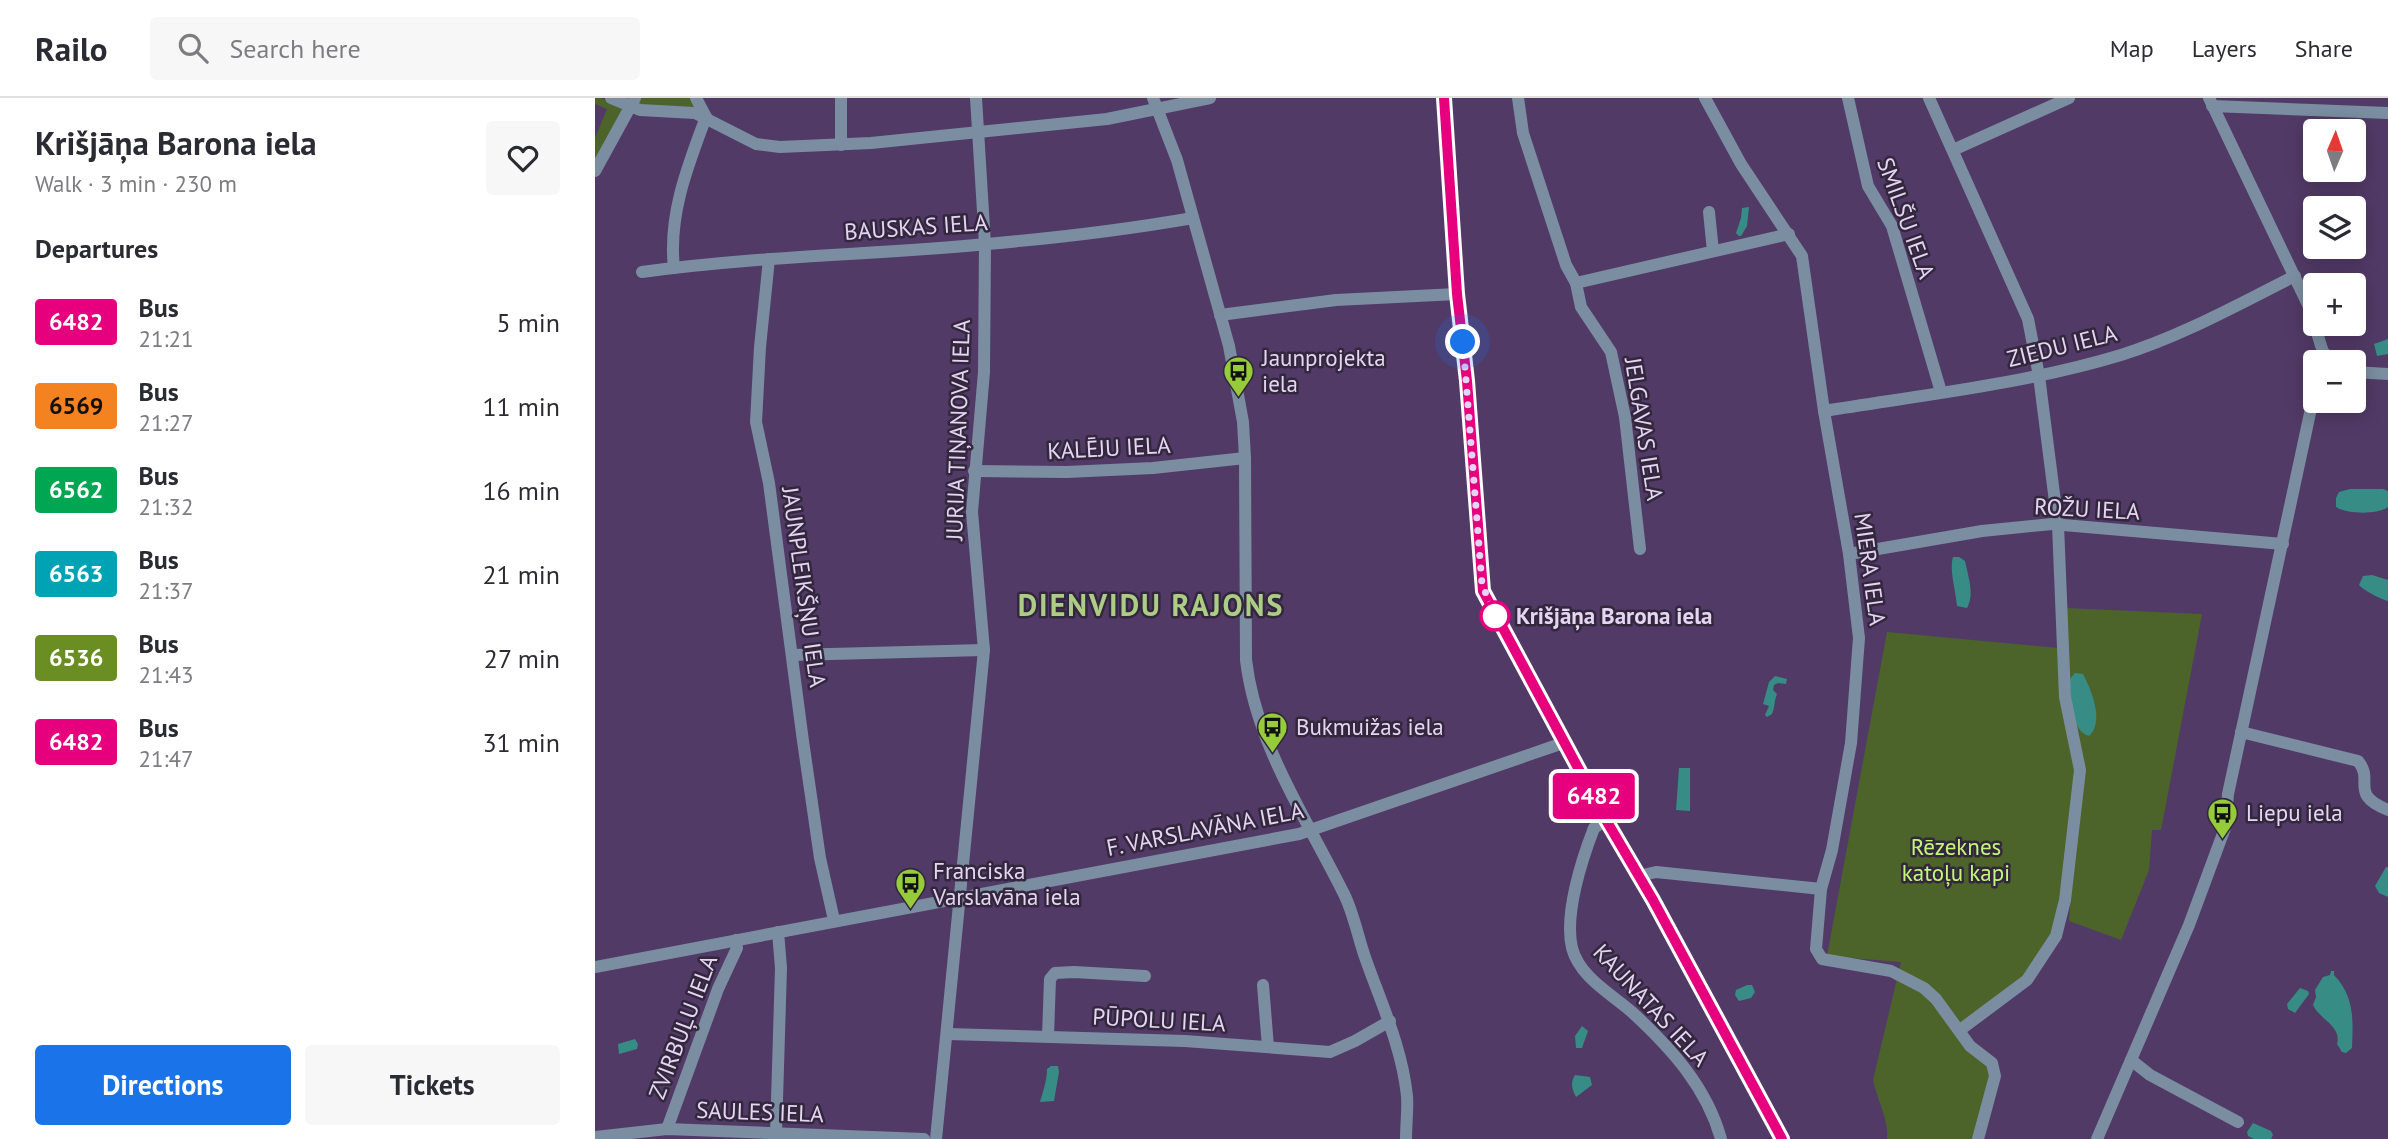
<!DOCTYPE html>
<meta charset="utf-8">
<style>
body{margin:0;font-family:"PT Sans",sans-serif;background:#f7f7f7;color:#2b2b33;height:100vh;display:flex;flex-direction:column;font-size:26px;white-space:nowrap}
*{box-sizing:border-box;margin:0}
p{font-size:23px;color:#7c7c81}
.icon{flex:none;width:38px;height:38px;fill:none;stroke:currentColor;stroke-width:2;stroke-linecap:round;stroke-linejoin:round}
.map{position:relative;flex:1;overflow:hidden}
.sheet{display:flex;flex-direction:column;background:#fff;width:595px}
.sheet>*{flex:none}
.badge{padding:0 14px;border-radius:5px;font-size:24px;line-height:46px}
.needle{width:46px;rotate:2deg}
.controls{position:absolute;left:1708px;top:21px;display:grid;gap:14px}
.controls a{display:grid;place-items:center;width:63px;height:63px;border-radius:7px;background:#fff;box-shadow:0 4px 18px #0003;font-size:35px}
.you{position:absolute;width:35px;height:35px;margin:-18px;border:5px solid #fff;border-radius:50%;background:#1a73e8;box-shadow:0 0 0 10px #1a73e833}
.map>.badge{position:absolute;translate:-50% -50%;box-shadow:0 0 0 4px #fff}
h2{padding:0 35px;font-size:26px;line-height:63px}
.round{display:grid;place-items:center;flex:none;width:74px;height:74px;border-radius:7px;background:#f7f7f7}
.headline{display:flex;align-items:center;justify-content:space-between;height:119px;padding:0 35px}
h1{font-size:33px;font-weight:800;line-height:52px}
.action{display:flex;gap:14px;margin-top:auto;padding:14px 35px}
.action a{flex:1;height:80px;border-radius:7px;background:#1a73e8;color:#fff;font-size:28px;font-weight:800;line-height:80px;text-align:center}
.action a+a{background:#f7f7f7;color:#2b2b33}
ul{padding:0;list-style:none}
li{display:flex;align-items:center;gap:21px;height:84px;padding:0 35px}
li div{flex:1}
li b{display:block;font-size:26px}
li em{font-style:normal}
li .badge{min-width:77px;font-weight:700;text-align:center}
header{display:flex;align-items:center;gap:42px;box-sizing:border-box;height:98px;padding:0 35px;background:#fff;border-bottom:2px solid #e1e1e2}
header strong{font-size:33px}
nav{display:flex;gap:38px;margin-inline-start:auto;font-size:24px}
.search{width:490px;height:63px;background:#f7f7f7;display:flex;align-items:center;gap:18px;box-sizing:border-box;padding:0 24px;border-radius:7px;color:#7c7c81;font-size:26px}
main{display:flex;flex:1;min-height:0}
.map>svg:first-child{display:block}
.green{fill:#4c642a}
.water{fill:#378c85}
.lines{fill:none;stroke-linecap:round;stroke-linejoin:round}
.minor{stroke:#7b8ea1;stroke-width:12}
.major{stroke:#add4fa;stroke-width:14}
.line-casing{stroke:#fff;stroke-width:16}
.line{stroke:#e6007e;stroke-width:10}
.walk{stroke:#e4d6f2;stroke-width:7;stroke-dasharray:0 12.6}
.stop-dot{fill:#fff;stroke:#e6007e;stroke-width:3.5}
.labels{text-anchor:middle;stroke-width:5;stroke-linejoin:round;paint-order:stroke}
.street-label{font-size:23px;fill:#e4d6f2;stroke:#32273c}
.poi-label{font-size:23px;fill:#e4d6f2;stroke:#32273c;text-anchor:start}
.stop-label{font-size:23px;font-weight:bold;fill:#e4d6f2;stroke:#32273c;text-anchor:start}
.park-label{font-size:23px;fill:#c2f778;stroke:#32273c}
.district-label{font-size:30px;font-weight:bold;letter-spacing:2px;fill:#adcc86;stroke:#32273c}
</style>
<header>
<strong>Railo</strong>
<div class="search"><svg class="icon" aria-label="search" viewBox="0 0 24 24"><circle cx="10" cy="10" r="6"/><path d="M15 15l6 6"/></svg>Search here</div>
<nav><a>Map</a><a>Layers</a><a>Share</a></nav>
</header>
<main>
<section class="sheet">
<div class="headline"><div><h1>Krišjāņa Barona iela</h1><p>Walk · 3 min · 230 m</p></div><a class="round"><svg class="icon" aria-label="heart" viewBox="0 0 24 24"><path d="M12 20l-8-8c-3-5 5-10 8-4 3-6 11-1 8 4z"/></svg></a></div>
<h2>Departures</h2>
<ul>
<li><span class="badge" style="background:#e6007e;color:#fff">6482</span><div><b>Bus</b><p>21:21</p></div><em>5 min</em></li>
<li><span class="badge" style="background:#f58220;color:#111">6569</span><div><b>Bus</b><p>21:27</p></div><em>11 min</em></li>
<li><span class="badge" style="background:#00a651;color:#fff">6562</span><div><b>Bus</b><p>21:32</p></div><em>16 min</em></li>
<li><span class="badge" style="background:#00a3b4;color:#fff">6563</span><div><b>Bus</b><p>21:37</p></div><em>21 min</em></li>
<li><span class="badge" style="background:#6b8e23;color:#fff">6536</span><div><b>Bus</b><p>21:43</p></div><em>27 min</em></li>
<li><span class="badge" style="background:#e6007e;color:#fff">6482</span><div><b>Bus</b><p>21:47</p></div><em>31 min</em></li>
</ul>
<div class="action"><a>Directions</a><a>Tickets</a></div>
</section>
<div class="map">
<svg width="1793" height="1041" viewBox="0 0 1793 1041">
<rect width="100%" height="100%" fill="#523a67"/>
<g class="green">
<path d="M0 0H6L25 8 27 12 0 64V40L12 11 0 6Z"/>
<path d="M44 0H96L101 9 47 8 44 5Z"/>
<path d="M1469 510 1607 516 1566 732H1557L1554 772 1526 842 1474 823 1477 767 1489 669 1474 594Z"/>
<path d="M1292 534 1464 550 1481 655 1479 691 1460 831 1441 865 1365 940 1396 972 1378 1041H1292C1294 1021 1282 1002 1278 982L1306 864 1232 858Z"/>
</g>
<g class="water">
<path d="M1154 109 1152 128 1146 138H1144L1141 135 1146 120 1147 110Z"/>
<path d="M1793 241V256L1782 258 1779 246Z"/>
<path d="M1788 391 1793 393V409C1783 417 1751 416 1741 409V400L1744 394 1755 391Z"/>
<path d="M1358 459H1364L1370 463C1373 478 1380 497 1372 510L1362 508C1361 493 1354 472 1358 459Z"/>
<path d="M1777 477 1793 482V503C1787 502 1768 492 1764 487L1768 478Z"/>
<path d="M1480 575 1488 576C1496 591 1510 624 1494 638 1475 633 1477 598 1474 582Z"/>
<path d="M1180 578 1192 581 1191 586 1183 585 1179 587 1178 592 1182 596C1179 603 1180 609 1177 616L1172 619 1170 617 1174 608 1168 606 1174 584Z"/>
<path d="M1084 670H1095V713L1081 712Z"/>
<path d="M1791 769H1793V799L1784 795 1780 788Z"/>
<path d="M1736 873H1739V877C1760 899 1758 923 1757 950L1751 955 1747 954 1742 946C1747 928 1725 922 1718 907L1721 899 1720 892 1728 879 1735 877Z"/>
<path d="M1152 887H1157L1160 894 1156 900 1144 903 1140 897 1141 892Z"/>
<path d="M1705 890 1713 893 1714 896 1700 915 1693 911 1692 906Z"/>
<path d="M987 928 993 933 987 950H981L980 938Z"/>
<path d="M40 941 43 946 42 951 24 956 23 946Z"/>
<path d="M456 968H463L464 974 459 1003 445 1004C448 993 452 983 452 971Z"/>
<path d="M980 977 995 979 997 987 981 999C977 992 975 984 980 977Z"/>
<path d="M1658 1025 1676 1033 1678 1037 1676 1041H1659L1653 1038 1652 1034Z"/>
</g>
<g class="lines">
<g class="minor">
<path d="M16 0 45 12 100 15 161 46 185 49 276 45 512 21 615 0"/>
<path d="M101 0 111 19"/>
<path d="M246 0V47"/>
<path d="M558 0 582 62 634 248 648 324 650 360 651 562C661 647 712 721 749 796 759 816 763 840 771 862 787 907 807 950 812 998 813 1012 811 1027 811 1041"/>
<path d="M923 0 928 35 971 167 981 185 1194 136"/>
<path d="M1253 0 1273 88 1297 128 1346 294"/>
<path d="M1334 0 1433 221 1444 278 1463 427 1470 599 1485 672 1470 802 1461 838 1432 882 1365 932"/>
<path d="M1614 0 1714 209 1728 254 1726 264"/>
<path d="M1617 8 1793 15"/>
<path d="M1358 52 1474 0"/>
<path d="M0 73 40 0"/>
<path d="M1114 114 1118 153"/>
<path d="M174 161 165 249 161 324 174 385 208 643 225 760 239 822"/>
<path d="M79 170C73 117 93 67 111 19"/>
<path d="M47 174C161 158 277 157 392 146 461 140 529 132 598 120"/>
<path d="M981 185 986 209 1016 254 1030 319 1045 451"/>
<path d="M625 217 741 202 862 196"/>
<path d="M1728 254 1739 264"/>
<path d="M1759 274 1793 276"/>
<path d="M1229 313C1328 297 1430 286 1526 257 1587 238 1644 206 1700 178"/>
<path d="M379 373 472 374 558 370 650 360"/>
<path d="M1254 456 1387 433 1457 426 1688 446"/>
<path d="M197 557 389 552"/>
<path d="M1646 634 1763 663C1780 683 1753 696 1793 712"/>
<path d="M1011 722 999 730C987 761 969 816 977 850 985 880 1017 896 1038 915 1077 951 1112 990 1126 1041"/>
<path d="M1044 778 1061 774 1226 791 1237 752 1256 645 1264 540 1254 456 1229 313 1207 158 1146 66 1110 0"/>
<path d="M1226 791 1221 851 1227 861 1296 873 1329 890 1341 901 1375 948 1397 965 1400 978 1383 1041"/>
<path d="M0 869 704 736 971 644"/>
<path d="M668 887 673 949"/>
<path d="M353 936 590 943 735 954 760 943 795 923"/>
<path d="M453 938 455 881 460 875 479 874 550 878"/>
<path d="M1536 962 1555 977 1643 1024"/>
<path d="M72 1031 123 891 142 850 141 842"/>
<path d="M181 1035 186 870 183 834"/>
<path d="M0 1039 72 1031 329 1041"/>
<path d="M341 1041 389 552 377 414 389 274 390 146 381 0"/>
<path d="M1502 1041 1594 827 1630 730 1633 696 1720 292"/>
</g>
<path class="major" d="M849 0 862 196 872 283 888 493 1011 722 1071 826 1187 1041"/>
</g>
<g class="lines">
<defs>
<path id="line" d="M849 0 862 196 872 283 888 493 1011 722 1058 802 1187 1041"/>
</defs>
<use href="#line" class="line-casing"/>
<use href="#line" class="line"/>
<path class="walk" d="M868 244 887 486 900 518"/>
</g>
<defs>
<symbol id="bus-pin" viewBox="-11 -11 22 30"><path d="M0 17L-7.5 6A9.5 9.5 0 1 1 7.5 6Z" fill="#96cc3a" stroke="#32273c"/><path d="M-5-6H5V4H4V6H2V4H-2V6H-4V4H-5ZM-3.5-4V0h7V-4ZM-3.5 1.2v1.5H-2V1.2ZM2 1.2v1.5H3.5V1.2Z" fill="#111"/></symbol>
</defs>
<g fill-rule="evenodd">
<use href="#bus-pin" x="626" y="256" width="35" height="47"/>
<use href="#bus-pin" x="660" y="612" width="35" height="47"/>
<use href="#bus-pin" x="1610" y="698" width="35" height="47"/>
<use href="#bus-pin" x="298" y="768" width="35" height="47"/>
</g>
<circle class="stop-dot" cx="900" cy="518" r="14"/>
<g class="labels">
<g class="street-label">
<text transform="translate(1311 120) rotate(70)" y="8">SMILŠU IELA</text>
<text transform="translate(321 129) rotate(-4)" y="8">BAUSKAS IELA</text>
<text transform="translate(1467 248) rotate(-14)" y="8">ZIEDU IELA</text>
<text transform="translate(1049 331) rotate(81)" y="8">JELGAVAS IELA</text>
<text transform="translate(363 332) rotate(-88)" y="8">JURIJA TIŅANOVA IELA</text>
<text transform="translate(514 350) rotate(-3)" y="8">KALĒJU IELA</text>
<text transform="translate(1492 411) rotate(3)" y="8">ROŽU IELA</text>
<text transform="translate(1275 471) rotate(82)" y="8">MIERA IELA</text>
<text transform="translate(209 489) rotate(82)" y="8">JAUNPLEIKŠŅU IELA</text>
<text transform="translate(610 731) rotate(-11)" y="8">F. VARSLAVĀNA IELA</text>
<text transform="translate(1056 907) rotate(47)" y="8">KAUNATAS IELA</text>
<text transform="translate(564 922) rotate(3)" y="8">PŪPOLU IELA</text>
<text transform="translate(88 929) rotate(-69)" y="8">ZVIRBUĻU IELA</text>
<text transform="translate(165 1014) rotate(2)" y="8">SAULES IELA</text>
</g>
<g class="poi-label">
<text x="667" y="268">Jaunprojekta<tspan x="667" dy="26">iela</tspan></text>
<text x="701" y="637">Bukmuižas iela</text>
<text x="1651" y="723">Liepu iela</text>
<text x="338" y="781">Franciska<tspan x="338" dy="26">Varslavāna iela</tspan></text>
</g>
<g class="stop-label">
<text x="921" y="526">Krišjāņa Barona iela</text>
</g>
<g class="park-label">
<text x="1361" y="757">Rēzeknes<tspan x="1361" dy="26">katoļu kapi</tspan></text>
</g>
<g class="district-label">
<text x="556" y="518">DIENVIDU RAJONS</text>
</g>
</g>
</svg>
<div class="controls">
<a><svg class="needle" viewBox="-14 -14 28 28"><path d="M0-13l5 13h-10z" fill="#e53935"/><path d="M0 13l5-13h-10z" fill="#7c7c81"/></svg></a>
<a><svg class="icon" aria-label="layers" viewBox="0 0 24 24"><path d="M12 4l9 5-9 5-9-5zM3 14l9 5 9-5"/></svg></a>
<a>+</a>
<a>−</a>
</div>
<div class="you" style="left:868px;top:244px"></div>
<b class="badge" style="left:999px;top:698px;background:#e6007e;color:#fff">6482</b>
</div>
</main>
